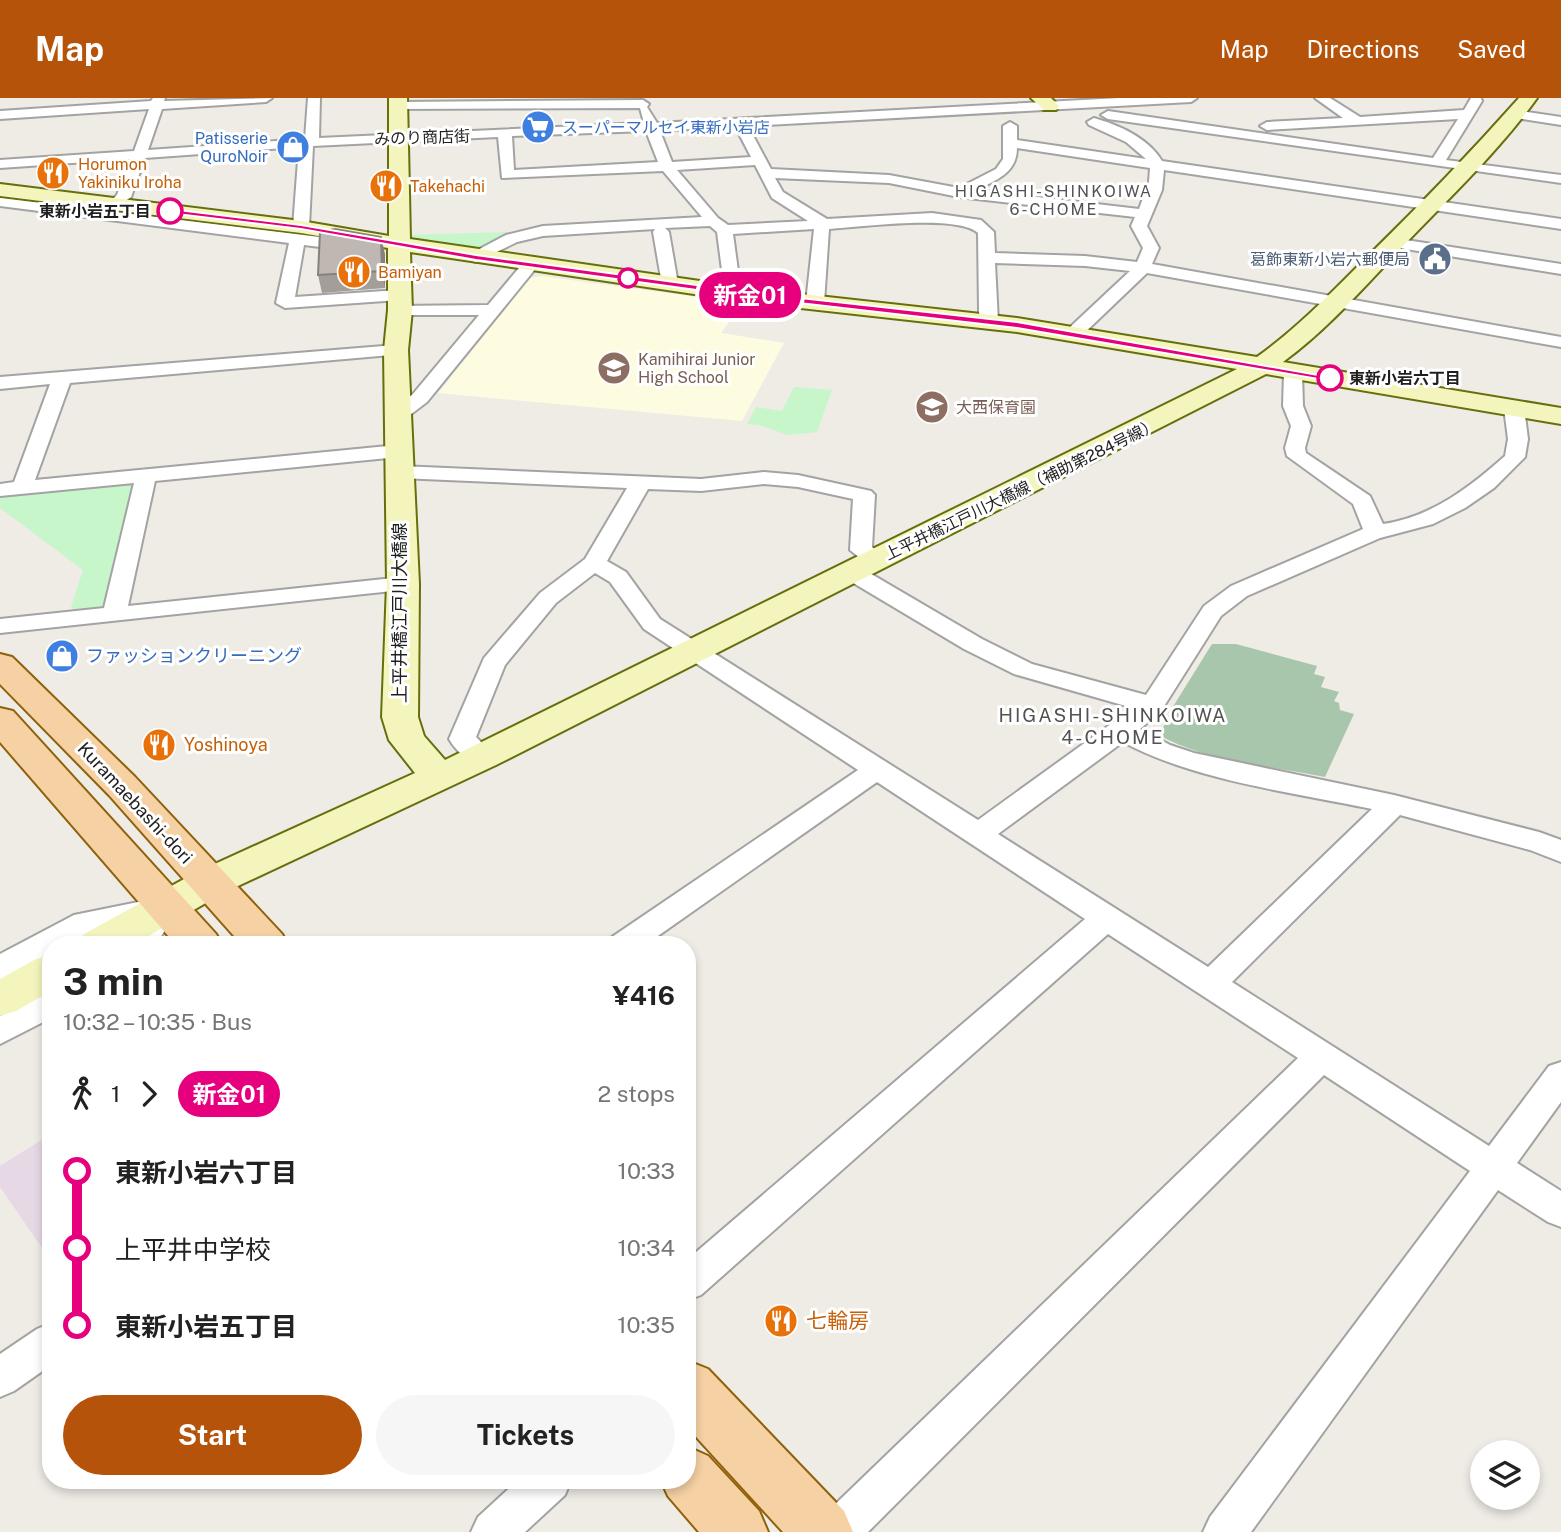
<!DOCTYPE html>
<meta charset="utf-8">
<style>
body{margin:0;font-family:"Public Sans","Noto Sans JP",sans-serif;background:#f6f6f6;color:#222;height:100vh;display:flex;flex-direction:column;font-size:26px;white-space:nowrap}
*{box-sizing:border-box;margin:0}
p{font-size:23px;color:#767676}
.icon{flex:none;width:38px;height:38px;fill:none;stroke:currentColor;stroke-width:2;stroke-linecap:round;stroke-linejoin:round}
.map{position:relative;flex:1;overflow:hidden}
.panel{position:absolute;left:42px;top:838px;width:654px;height:553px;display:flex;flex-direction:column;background:#fff;border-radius:28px;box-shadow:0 4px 10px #0003}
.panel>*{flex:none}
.badge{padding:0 14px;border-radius:23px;font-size:24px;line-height:46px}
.fabs{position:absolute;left:1470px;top:1342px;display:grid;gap:14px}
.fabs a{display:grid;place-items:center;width:70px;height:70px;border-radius:50%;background:#fff;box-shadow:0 4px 10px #0003;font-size:35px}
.map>.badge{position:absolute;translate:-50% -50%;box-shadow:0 0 0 4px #fff}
.legs{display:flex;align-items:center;gap:10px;height:77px;padding:0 21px;font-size:23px}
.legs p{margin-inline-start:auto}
.overview{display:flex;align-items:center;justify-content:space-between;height:119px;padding:0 21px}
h1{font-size:38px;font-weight:700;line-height:52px}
.button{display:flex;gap:14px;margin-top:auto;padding:14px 21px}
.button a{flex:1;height:80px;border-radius:42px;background:#b45309;color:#fff;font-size:28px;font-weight:700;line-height:80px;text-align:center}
.button a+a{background:#f6f6f6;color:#222}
ul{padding:0 21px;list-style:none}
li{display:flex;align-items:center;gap:24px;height:77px;font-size:26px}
li i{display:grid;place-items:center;width:10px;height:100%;margin:0 9px;background:currentColor}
li i::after{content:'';width:18px;height:18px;margin:-9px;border:5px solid;border-radius:50%;background:#fff}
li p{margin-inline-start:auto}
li:first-child i{background:linear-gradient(#0000 50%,currentColor 0)}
li:last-child i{background:linear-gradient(currentColor 50%,#0000 0)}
header{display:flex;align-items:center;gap:42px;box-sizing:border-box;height:98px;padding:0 35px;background:#b45309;color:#fff}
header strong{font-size:33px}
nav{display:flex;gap:38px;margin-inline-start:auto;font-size:24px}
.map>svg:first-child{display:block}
.industrial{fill:#e7d8e5}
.education{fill:#fdfce0}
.cemetery{fill:#a8c6ac}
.park{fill:#c6f6c9}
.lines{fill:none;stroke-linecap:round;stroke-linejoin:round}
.street-casing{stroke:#a3a3a3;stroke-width:4}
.secondary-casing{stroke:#666f0c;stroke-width:4}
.primary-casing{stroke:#8f610a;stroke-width:4}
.street{fill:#fff;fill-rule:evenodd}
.secondary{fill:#f3f5bd;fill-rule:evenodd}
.primary{fill:#f5d1a4;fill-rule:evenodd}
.wall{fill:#a49e99}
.shaded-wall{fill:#86817d}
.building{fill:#bfb8b2;stroke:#86817d;stroke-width:2}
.line-1{fill:#e6007e;stroke:#fff;stroke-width:2}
.stop-1-dot{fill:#fff;stroke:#e6007e;stroke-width:3.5}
.labels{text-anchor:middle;stroke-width:6;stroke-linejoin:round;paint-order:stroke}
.far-shop-label{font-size:16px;fill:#366cbe;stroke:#fff;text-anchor:start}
.far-street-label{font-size:16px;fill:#1f1f1f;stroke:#fff}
.far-food-label{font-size:16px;fill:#c56008;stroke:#fff;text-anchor:start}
.far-neighbourhood-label{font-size:16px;letter-spacing:2px;fill:#525252;stroke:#fff}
.far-stop-label{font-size:16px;font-weight:bold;fill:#1f1f1f;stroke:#fff;text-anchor:end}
.far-service-label{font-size:16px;fill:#4e5e75;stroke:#fff;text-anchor:end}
.far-education-label{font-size:16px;fill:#785e54;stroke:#fff;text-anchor:start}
.street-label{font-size:18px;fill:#1f1f1f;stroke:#fff}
.shop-label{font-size:18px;fill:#366cbe;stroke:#fff;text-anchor:start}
.food-label{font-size:18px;fill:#c56008;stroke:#fff;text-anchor:start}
.neighbourhood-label{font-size:19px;letter-spacing:2px;fill:#525252;stroke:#fff}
.near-food-label{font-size:21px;fill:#c56008;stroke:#fff;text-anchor:start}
</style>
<header>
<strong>Map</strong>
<nav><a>Map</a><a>Directions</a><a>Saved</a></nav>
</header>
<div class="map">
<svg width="1561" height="1434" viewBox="0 0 1561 1434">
<rect width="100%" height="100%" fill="#efece6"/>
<path class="industrial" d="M51 1036V1163L0 1089V1068Z"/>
<path class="education" d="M541 178 743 205 721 235 784 245 742 323 438 295 530 180Z"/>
<path class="cemetery" d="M1212 546H1236L1317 568 1314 576 1325 579 1321 589 1339 594 1334 603 1339 605 1340 612 1354 616 1325 679C1270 668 1206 664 1157 636L1163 630 1174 607Z"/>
<g class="park">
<path d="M0 96 336 138 318 142 0 102Z"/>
<path d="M508 134 480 151 407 142 408 137Z"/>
<path d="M794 289 832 292 817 334 788 337 759 327 747 326 756 309 782 313Z"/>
<path d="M143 379 107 506 95 513 79 515 71 509 83 472 0 410V396Z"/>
</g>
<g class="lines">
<defs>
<g id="street">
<path d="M153 0H165L164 3 272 0 266 4 162 11 148 52 305 41 308 0H320L319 40 644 25 640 10 393 11V5L398 4 643 2 649 6 647 9 657 25 1120 0H1197L1191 4 748 28 771 71 889 77 959 90 996 71 1003 61V28L1010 24 1017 28V42L1146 61 1126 44 1089 27 1087 24 1094 20C1119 27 1148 40 1162 63L1561 121V131L1164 72 1162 92 1147 128 1159 150 1152 166 1561 239V249L1147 175 1079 240 1073 241 1064 236 1067 232 1130 173 1085 168 995 165 998 224 989 229 980 224 979 213 978 135C957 116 860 129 829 131L824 205 815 210 806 205 814 131 733 136 741 195 733 200 725 195 717 134 710 128 665 130 669 134 678 186 670 191 662 186 653 134 655 131 543 138 517 144 476 164 470 162 468 159 470 156 506 137 543 128 702 119 663 73 502 80 498 39 313 48 309 129 301 134 293 129 299 49 145 60 131 99 113 111 106 107 117 97 130 61 0 70V62L134 53 149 11 0 21V13L151 3ZM735 28 751 59 672 64 660 33ZM646 33 658 64 514 72 512 38ZM1017 50 1150 70 1149 84 1139 111 977 92C996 82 1017 75 1017 50ZM755 67 772 100 808 123 728 127 718 120 677 72ZM775 80 889 85 959 99 1135 119 1131 128 1143 150 1137 164 1085 158 995 155 994 134 981 122 932 115 827 121 783 94Z"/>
<path d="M1315 0H1330L1360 19 1464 12 1471 0H1481L1482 3 1446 62 1561 77V85L1108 21 1101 17 1108 13 1433 60 1458 21 1267 32 1260 28 1267 24 1343 20Z"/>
<path d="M1514 12 1561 19V27L1509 19 1507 16Z"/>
<path d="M0 100 320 139 355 134 363 139 361 142 320 149 304 147 295 199 399 192 407 197 399 202 285 210 276 205 289 145 0 108Z"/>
<path d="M1393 140 1561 166V176L1387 148 1385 145Z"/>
<path d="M530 162 536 164 538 167 536 170 427 304 406 320H392L389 316 413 296 479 217H400L391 212 394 208 488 207 524 164Z"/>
<path d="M396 247 405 252 402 256 70 285 35 382 398 347 405 349 408 353 405 357 398 359 155 383 128 508 403 479 411 481 415 486 411 491 0 535V521L104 510 134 385 0 398V386L14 384 50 286 0 291V279Z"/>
<path d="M1293 269 1302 275 1303 308 1311 328 1305 350 1306 355 1370 398 1383 426C1431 419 1469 390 1505 358L1508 341 1504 310 1507 306H1521L1524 310 1528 341 1525 359 1494 390 1465 410 1433 426 1380 440 1247 498 1221 518 1161 613 1140 631 1170 647 1194 655 1394 697 1539 734 1561 742V764L1530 752 1400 717 1232 884 1489 1048 1549 968 1561 964V1004L1517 1065 1561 1093V1129L1548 1124 1498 1092 1251 1434H1203L1210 1419 1470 1073 1324 977 868 1434H815L822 1419 1298 960 1108 836 701 1197 688 1202V1161L1085 821 877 684 645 847H608L612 839 858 672 644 531 610 484 595 475 556 505 505 567 476 639 496 659 492 665C474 670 458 656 449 641L484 560 540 495 585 461 627 390 400 380 393 378 390 374 393 370 400 368 701 381 764 374 798 377 871 393 875 397 872 449 889 463 886 468H870L850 452 853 401 798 389 764 386 701 393 648 391 607 463 626 474 660 521 978 722 1133 610 1014 576 964 551 845 480 842 475 845 470H861L982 541 1032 566 1146 597 1204 508 1231 488 1363 431 1353 406 1287 358 1285 350 1291 328 1283 308 1284 275ZM1123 644C1196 683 1291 694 1372 711L1208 869 998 736Z"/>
<path d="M153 801 175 804 179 812 155 847H123L137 826 92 835 70 847H51V857L0 882V856L74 817Z"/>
<path d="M51 893V920L0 946V918Z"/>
<path d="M51 1225V1267L14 1293 0 1299V1256L37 1231Z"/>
<path d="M518 1382H571L565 1397 525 1434H471L478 1419Z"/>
</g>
<g id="secondary">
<path d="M389 0H407L410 141 755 191 1017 220 1257 259C1299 229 1334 192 1371 155 1422 105 1471 54 1519 0H1537C1498 54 1449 100 1403 148 1365 188 1328 231 1283 264L1561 310V326L1266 276 496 667 223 795 133 847H78L84 836 195 775 415 675 389 642 382 619 387 486 384 252 388 212V150L301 135 0 98V86L301 123 389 138ZM410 154 755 205 1017 234 1237 271 445 662 424 638 418 619 419 486 408 252 412 212Z"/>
<path d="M1031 0H1051L1059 8 1056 12H1044Z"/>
<path d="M51 857V893L16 913 0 918V881L36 861Z"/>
</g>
<g id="primary">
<path d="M0 556 12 559 135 679 282 836 288 847H242L109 697 0 586Z"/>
<path d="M0 610 13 613 216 836 222 847H176L0 644Z"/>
<path d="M688 1263 708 1271 844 1413 853 1434H783L688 1330Z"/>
<path d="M688 1349 708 1358 759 1413 768 1434H699L668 1398 661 1382H688Z"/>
</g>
</defs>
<use href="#street" class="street-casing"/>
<use href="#secondary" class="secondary-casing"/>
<use href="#primary" class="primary-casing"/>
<use href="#street" class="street"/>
<use href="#secondary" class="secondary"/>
<use href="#primary" class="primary"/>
</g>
<path class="wall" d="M385 156V190L322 195 318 177Z"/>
<path class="shaded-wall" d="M381 139 385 156V190L382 173Z"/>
<path class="building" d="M335 131 381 139 382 173 318 177 320 134Z"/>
<path class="line-1" d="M170 111 301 127 476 157 755 195 1017 224 1335 280 1330 283 1017 230 755 200 476 162 301 131 168 115Z"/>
<defs>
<symbol id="supermarket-disc" viewBox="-11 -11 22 22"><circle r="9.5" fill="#3f7fe0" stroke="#fff"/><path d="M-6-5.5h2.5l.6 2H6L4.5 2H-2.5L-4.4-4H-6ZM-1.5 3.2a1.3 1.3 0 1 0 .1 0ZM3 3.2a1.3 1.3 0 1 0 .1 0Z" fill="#fff"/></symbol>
<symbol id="shop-disc" viewBox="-11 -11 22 22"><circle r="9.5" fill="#3f7fe0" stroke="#fff"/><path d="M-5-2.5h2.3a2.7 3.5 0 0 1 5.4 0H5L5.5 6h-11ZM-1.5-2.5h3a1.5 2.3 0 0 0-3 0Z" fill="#fff"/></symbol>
<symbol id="restaurant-disc" viewBox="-11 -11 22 22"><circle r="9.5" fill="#e8710a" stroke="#fff"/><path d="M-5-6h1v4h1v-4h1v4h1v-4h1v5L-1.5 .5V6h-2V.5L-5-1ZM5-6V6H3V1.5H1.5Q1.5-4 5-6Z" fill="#fff"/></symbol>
<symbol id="civic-disc" viewBox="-11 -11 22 22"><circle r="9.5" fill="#5c6f8a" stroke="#fff"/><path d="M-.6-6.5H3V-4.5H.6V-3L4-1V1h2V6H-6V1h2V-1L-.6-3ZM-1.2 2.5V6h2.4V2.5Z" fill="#fff"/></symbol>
<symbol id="school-disc" viewBox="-11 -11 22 22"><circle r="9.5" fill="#8d6e63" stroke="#fff"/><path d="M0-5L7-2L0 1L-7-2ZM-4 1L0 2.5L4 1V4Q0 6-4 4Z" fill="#fff"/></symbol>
</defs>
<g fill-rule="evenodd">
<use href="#supermarket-disc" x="519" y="10" width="38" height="38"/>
<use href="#shop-disc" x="274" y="30" width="38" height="38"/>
<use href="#restaurant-disc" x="34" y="56" width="38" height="38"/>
<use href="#restaurant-disc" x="367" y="69" width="38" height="38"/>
<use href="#civic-disc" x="1416" y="142" width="38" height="38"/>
<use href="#restaurant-disc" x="335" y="155" width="38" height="38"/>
<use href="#school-disc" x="595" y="251" width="38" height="38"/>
<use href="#school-disc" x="913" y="290" width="38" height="38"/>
<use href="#shop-disc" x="43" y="539" width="38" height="38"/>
<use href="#restaurant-disc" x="140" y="628" width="38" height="38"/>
<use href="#restaurant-disc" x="762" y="1204" width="38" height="38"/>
</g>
<g class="stop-1-dot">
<circle cx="170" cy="113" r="12"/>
<circle cx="628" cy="180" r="9"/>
<circle cx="1330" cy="280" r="12"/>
</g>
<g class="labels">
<g class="far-shop-label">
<text x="562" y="35">スーパーマルセイ東新小岩店</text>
<text x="268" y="46" text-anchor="end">Patisserie<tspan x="268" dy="18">QuroNoir</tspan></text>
</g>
<g class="far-street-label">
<text transform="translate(422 39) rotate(-2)" y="6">みのり商店街</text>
<text transform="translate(1021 391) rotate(-26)" y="6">上平井橋江戸川大橋線（補助第284号線）</text>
</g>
<g class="far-food-label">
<text x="78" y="72">Horumon<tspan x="78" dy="18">Yakiniku Iroha</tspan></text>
<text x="410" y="94">Takehachi</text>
<text x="378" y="180">Bamiyan</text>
</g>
<g class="far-neighbourhood-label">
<text x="1054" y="99">HIGASHI-SHINKOIWA<tspan x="1054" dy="18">6-CHOME</tspan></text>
</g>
<g class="far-stop-label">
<text x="151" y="119">東新小岩五丁目</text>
<text x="1349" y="286" text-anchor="start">東新小岩六丁目</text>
</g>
<g class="far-service-label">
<text x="1410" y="167">葛飾東新小岩六郵便局</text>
</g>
<g class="far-education-label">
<text x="638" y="267">Kamihirai Junior<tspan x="638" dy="18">High School</tspan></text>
<text x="956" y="315">大西保育園</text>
</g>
<g class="street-label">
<text transform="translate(400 515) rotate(-90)" y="6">上平井橋江戸川大橋線</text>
<text transform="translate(135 705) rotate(47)" y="6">Kuramaebashi-dori</text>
</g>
<g class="shop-label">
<text x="86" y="564">ファッションクリーニング</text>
</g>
<g class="food-label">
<text x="184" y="653">Yoshinoya</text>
</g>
<g class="neighbourhood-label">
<text x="1113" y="624">HIGASHI-SHINKOIWA<tspan x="1113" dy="22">4-CHOME</tspan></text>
</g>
<g class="near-food-label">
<text x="806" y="1230">七輪房</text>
</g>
</g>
</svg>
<div class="fabs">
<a><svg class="icon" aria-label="layers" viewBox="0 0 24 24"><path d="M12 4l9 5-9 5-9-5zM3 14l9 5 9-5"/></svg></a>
</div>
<b class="badge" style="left:750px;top:197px;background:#e6007e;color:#fff">新金01</b>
<section class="panel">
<div class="overview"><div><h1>3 min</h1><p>10:32 – 10:35 · Bus</p></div><b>¥416</b></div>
<div class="legs"><svg class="icon" aria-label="walk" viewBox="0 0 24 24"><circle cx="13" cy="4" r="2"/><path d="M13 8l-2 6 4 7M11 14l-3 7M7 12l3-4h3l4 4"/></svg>1<svg class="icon" aria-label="forward" viewBox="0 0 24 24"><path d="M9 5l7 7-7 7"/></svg><b class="badge" style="background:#e6007e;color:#fff">新金01</b><p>2 stops</p></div>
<ul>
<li><i style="color:#e6007e"></i><b>東新小岩六丁目</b><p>10:33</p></li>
<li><i style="color:#e6007e"></i><span>上平井中学校</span><p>10:34</p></li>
<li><i style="color:#e6007e"></i><b>東新小岩五丁目</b><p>10:35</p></li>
</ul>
<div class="button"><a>Start</a><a>Tickets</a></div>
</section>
</div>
